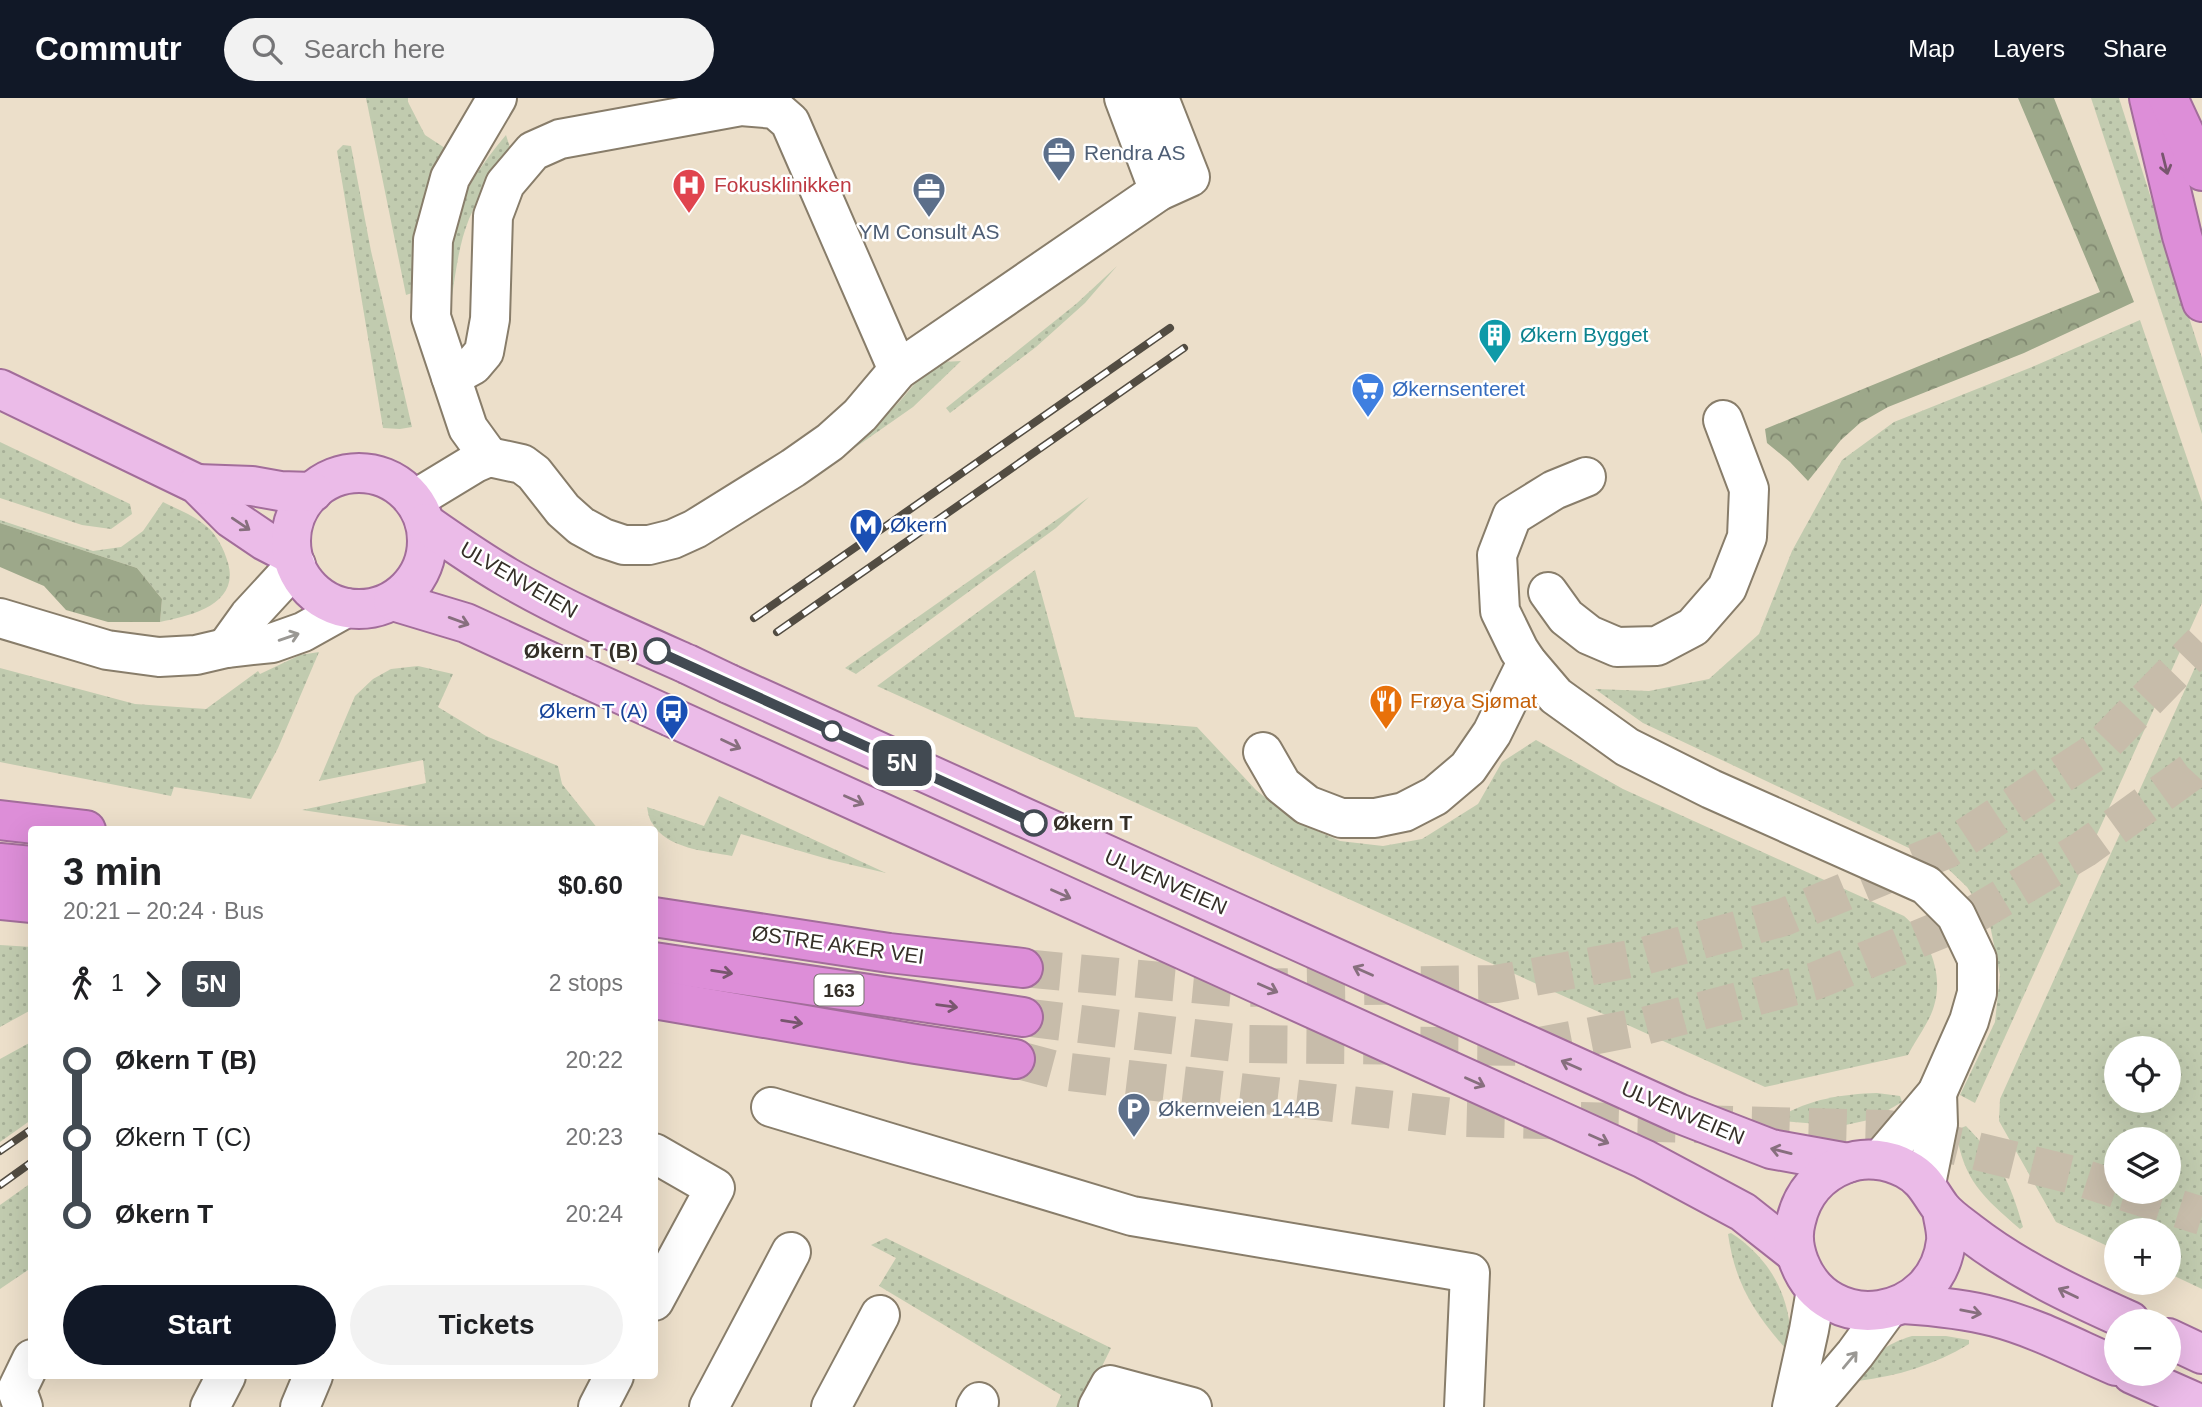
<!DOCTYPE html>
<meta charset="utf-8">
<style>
body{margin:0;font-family:Arial,sans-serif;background:#f2f2f2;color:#202124;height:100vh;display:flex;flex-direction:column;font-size:26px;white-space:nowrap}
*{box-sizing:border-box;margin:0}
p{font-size:23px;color:#757577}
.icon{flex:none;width:38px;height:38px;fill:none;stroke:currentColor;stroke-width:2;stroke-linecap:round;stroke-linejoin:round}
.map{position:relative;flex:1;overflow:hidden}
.sheet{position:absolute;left:28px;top:728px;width:630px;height:553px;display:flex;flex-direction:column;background:#fff;border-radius:7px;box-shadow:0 7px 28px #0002}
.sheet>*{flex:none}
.badge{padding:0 14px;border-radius:10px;font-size:24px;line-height:46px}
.buttons{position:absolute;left:2104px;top:938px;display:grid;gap:14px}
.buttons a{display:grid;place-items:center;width:77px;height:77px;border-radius:50%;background:#fff;box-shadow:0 7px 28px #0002;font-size:35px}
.map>.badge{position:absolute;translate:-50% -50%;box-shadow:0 0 0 4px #fff}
.legs{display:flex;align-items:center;gap:10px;height:77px;padding:0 35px;font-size:23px}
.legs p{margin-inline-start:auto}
.headline{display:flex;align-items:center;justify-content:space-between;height:119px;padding:0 35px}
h1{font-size:38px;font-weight:700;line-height:52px}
.action{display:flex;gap:14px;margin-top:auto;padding:14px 35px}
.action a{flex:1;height:80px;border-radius:42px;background:#111827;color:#fff;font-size:28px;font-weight:700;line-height:80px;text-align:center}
.action a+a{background:#f2f2f2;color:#202124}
ul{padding:0 35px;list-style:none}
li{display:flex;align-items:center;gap:24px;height:77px;font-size:26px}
li i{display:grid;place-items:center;width:10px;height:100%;margin:0 9px;background:currentColor}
li i::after{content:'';width:18px;height:18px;margin:-9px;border:5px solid;border-radius:50%;background:#fff}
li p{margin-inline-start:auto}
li:first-child i{background:linear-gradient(#0000 50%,currentColor 0)}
li:last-child i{background:linear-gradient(currentColor 50%,#0000 0)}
header{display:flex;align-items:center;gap:42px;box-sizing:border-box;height:98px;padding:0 35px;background:#111827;color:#fff}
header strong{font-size:33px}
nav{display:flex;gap:38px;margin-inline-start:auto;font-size:24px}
.search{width:490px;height:63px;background:#f2f2f2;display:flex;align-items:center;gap:18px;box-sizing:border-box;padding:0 24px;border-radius:38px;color:#757577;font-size:26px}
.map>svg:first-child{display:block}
.grass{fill:url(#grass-dots);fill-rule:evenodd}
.forest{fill:url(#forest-crowns)}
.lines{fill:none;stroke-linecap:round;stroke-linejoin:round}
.highway-tunnel{stroke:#c7bcaa;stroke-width:38;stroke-dasharray:38 19;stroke-linecap:butt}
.minor-casing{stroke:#887d6a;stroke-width:42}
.major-casing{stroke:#a26d9a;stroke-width:42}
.highway-casing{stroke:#a26d9a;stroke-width:42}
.minor{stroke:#fff;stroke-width:38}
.major{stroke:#ebbbe8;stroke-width:38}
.highway{stroke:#dd8ed8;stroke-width:38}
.rail-casing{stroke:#524c42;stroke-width:8}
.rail{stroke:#fff;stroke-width:5;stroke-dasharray:16;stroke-linecap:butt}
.major-bridge-casing{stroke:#a26d9a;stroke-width:42;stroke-linecap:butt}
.major-bridge{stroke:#ebbbe8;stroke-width:38}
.oneway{stroke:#78566e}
.oneway2{stroke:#876f7e}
.oneway3{stroke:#9a9894}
.line-1-casing{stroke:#fff;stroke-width:16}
.line-1{stroke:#424a52;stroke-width:10}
.stop-1-dot{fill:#fff;stroke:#424a52;stroke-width:3.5}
.labels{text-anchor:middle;stroke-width:5;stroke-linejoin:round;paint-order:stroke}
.shield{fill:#fff;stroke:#726e68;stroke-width:2}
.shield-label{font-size:19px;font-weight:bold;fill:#353028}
.service-label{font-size:21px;fill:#4e5e75;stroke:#fff;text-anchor:start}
.health-label{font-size:21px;fill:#be3a42;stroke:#fff;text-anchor:start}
.culture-label{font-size:21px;fill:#0d838f;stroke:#fff;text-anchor:start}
.shop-label{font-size:21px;fill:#366cbe;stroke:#fff;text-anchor:start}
.transit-label{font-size:21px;fill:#164399;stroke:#fff;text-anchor:start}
.street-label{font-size:21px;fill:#353028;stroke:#fff}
.stop-label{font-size:21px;font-weight:bold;fill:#353028;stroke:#fff;text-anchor:end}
.food-label{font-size:21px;fill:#c56008;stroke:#fff;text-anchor:start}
</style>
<header>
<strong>Commutr</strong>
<div class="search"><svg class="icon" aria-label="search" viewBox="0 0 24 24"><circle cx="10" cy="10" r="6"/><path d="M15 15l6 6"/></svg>Search here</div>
<nav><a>Map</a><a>Layers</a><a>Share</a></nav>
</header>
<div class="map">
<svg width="2202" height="1309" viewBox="0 0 2202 1309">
<defs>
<pattern id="grass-dots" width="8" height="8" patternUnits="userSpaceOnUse" patternTransform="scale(1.75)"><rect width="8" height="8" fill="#c1cbaf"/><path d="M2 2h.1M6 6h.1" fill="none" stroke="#a6af97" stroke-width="1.8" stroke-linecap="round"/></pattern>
<pattern id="forest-crowns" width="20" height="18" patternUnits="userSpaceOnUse" patternTransform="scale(1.75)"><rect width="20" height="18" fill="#9da88a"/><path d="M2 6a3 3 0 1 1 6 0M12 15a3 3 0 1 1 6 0" fill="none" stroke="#818971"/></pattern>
</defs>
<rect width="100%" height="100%" fill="#ecdfca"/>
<g class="grass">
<path d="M366 0H408V4L425 37 451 54 418 193 406 197Z"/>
<path d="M2091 0H2119L2202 260V336Z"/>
<path d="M506 37 512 56C496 77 479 97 469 121 459 146 456 172 452 198L444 199C447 177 447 142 454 122 465 90 484 63 506 37Z"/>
<path d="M343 47 351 48 371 153 412 329 400 331 383 330 337 53Z"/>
<path d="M1117 168 1085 205 1036 249 950 315 946 310 1076 206Z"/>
<path d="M2140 222 2202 404V505L1975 1005 1960 997 1995 924 2000 877 1989 822 1967 789 1943 766 1643 625 1595 591 1649 593 1709 581 1759 536 1792 453 1842 362 1894 324 2032 269Z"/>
<path d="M961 263 913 309 853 351 900 303 923 276 943 264Z"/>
<path d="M0 344 130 406 132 416 111 431 82 427 0 400Z"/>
<path d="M1089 399 1056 430 856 576 845 570Z"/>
<path d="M163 404C177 411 195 418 206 428 217 437 224 451 228 465 240 507 190 518 160 524L162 501 137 470 0 425V422L93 453 121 449 143 433Z"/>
<path d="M1035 472 1075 619 1197 629 1256 692 1293 722 1340 743 1383 748 1422 741 1478 706 1502 664 1536 642 1623 691 1904 818C1929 840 1944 875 1934 908 1930 923 1915 943 1908 957L1765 989 877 588Z"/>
<path d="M319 554 278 650 251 701 174 689 171 698 0 664V570L135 606 206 611 258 573 260 576 300 557Z"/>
<path d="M2202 554V1191L2168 1175V1132H2116V1152L2056 1124 1999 1023 2000 1001ZM2116 950H2168V1003H2116ZM2116 1041H2168V1094H2116Z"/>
<path d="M418 568 453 576 438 609 486 638 558 668 562 686 598 731H430L302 712 426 685 423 662 319 683 355 598 373 581 391 571Z"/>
<path d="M719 698 886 775 831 762 741 736 732 758C706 753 667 751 652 725 649 721 648 714 647 709L704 728Z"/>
<path d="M0 847 32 849 31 912 0 929Z"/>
<path d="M31 944V1022L0 1044V961Z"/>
<path d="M1877 995 1900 998 1902 1004 1873 1021 1841 1028 1782 1023 1780 1019C1809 1001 1843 996 1877 995Z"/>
<path d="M1966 1028C1999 1062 2010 1083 2023 1129L2020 1131C1983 1099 1963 1082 1956 1032Z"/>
<path d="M31 1085V1170L0 1191V1107Z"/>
<path d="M1731 1135C1770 1160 1793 1201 1790 1248L1785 1250C1753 1213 1735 1185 1728 1136Z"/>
<path d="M886 1140 1111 1250 1082 1309H1056L1061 1297 879 1188 896 1160 871 1147Z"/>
<path d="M1912 1238H1946L1969 1242V1246C1934 1267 1898 1278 1858 1283L1856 1277C1874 1257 1885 1246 1912 1238Z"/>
</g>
<g class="forest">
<path d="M2018 0H2054L2134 204 2024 255 1888 309 1860 325 1841 342 1808 383 1790 364 1767 345 1765 331 2100 194Z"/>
<path d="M0 425 137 470 162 501 160 524H108L66 512 44 488 0 469Z"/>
</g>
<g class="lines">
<g class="highway-tunnel">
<path d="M1023 870 1235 890 1496 886 1640 859 1784 819 1946 752 2097 653 2202 545"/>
<path d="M1023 919 1243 946 1535 949 1644 928 1815 883 1967 821 2084 751 2191 674 2202 662"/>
<path d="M1015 961 1060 973 1462 1020 1888 1031 2073 1077 2116 1091"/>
<path d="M2125 1094 2202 1118"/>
</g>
<defs>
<g id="minor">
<path d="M1124 0 1159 93"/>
<path d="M451 279 473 267 484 254 490 221 493 118 505 86 533 53 560 41 741 8 775 11 790 24 898 272"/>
<path d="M489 359 468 330 431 219 433 142 450 80 497 0"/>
<path d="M1586 379 1554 392 1512 418 1497 457 1500 513 1519 552 1527 564 1556 598 1627 649 1711 691 1926 787 1956 817 1977 861V895L1969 923 1937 995 1880 1062"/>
<path d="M414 402 475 365 489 359 522 366 534 375 563 412 581 428 603 440 624 447H649L673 441 695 431 793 370 830 344 860 317 898 272 1159 93 1190 79 1159 0"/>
<path d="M1548 494 1566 519 1589 537 1617 549 1657 548 1693 529 1727 490 1747 439 1749 391 1723 322"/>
<path d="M0 520 107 552 159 559 196 557 226 550 272 545 303 534 346 510"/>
<path d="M226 550 249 518 296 467"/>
<path d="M1263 654 1282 687 1307 707 1341 720H1375L1404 714 1435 698 1468 670 1492 635 1527 564"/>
<path d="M771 1009 1132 1118 1470 1175 1464 1309"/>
<path d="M654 1055 715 1090 654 1203"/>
<path d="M1926 1086 1938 1026 1937 995"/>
<path d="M23 1309 17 1292 32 1261"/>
<path d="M210 1309 226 1278"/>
<path d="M300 1309 313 1278"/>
<path d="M598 1309 614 1278"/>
<path d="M709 1309 791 1154"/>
<path d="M831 1309 880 1217"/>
<path d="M976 1309 979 1304"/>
<path d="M1098 1309 1110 1287 1192 1309"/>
<path d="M1792 1309 1809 1232 1816 1192"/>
<path d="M1810 1309 1855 1256 1887 1212"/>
</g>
<g id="major">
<path d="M0 291 197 386 231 420 265 443 292 457"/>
<circle cx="359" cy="443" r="68"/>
<path d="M197 386 252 388 280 393 313 394"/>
<path d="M425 425C452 444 478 462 507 479 564 512 626 539 687 566"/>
<path d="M393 503 466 525 581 578"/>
<path d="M729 586 1678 1015 1771 1051 1848 1065"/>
<path d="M671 619 1644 1061 1743 1114 1795 1155"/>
<path d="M1942 1112C1943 1121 1947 1133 1946 1143 1937 1223 1828 1240 1799 1164 1794 1151 1792 1137 1796 1123 1802 1096 1819 1076 1845 1066 1864 1058 1888 1061 1906 1071 1925 1081 1929 1094 1941 1110 1948 1119 1960 1127 1969 1134 2018 1172 2074 1198 2130 1223"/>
<path d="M1903 1206C1934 1208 1965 1211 1995 1219 2037 1230 2076 1251 2116 1268"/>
<path d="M2168 1240 2202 1256"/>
<path d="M2132 1276 2202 1307"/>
</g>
<g id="highway">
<path d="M2149 0 2182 138 2202 204"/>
<path d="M2168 0 2202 73"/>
<path d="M0 722 86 732"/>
<path d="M0 765 32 768"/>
<path d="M0 802 32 805"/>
<path d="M654 819 889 855 1023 870"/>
<path d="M654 864 1023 919"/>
<path d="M654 901 916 946 1015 961"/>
</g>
</defs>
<use href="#minor" class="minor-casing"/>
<use href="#major" class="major-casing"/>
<use href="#highway" class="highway-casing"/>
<use href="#minor" class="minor"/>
<use href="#major" class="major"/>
<use href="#highway" class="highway"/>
<defs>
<g id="rail">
<path d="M754 520 1170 230"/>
<path d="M777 534 1184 250"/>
<path d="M0 1053 32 1031"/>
<path d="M0 1087 32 1064"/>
</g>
</defs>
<use href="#rail" class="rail-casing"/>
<use href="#rail" class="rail"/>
<defs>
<g id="major-bridge">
<path d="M687 566 729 586"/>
<path d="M581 578 671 619"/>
</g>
</defs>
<use href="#major-bridge" class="major-bridge-casing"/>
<use href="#major-bridge" class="major-bridge"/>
</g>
<defs><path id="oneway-shaft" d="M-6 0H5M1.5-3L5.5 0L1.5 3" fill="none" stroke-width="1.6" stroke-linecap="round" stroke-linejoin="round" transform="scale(1.75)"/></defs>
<g class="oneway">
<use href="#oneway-shaft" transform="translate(2165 66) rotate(76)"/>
<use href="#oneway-shaft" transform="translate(722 874) rotate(9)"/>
<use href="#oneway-shaft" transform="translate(947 908) rotate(8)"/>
<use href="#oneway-shaft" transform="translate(792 924) rotate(9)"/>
</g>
<g class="oneway2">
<use href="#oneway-shaft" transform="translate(241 426) rotate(34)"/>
<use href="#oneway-shaft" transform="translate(459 523) rotate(20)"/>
<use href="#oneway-shaft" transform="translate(731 646) rotate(25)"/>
<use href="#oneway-shaft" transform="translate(854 702) rotate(24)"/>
<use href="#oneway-shaft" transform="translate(1061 796) rotate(24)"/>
<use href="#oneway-shaft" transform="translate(1363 873) rotate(-156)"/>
<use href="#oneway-shaft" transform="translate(1268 890) rotate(24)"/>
<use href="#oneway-shaft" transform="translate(1571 967) rotate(-156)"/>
<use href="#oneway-shaft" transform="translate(1475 984) rotate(24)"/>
<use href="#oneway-shaft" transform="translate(1599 1041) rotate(24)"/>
<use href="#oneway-shaft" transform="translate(1781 1053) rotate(-166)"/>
<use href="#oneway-shaft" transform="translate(2068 1195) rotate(-154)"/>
<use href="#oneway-shaft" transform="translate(1971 1214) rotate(11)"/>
</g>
<g class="oneway3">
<use href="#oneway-shaft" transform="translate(289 539) rotate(-19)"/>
<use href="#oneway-shaft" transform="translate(1850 1262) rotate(-50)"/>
</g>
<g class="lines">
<defs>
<path id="line-1" d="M657 553 1034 725"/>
</defs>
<use href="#line-1" class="line-1-casing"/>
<use href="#line-1" class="line-1"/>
</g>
<defs>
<symbol id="office-pin" viewBox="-11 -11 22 30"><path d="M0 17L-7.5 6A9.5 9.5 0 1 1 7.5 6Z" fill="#5c6f8a" stroke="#fff"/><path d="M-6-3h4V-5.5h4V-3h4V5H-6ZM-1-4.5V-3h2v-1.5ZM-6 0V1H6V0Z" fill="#fff"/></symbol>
<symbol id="hospital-pin" viewBox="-11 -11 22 30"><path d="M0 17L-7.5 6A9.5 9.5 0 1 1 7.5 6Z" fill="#e0444e" stroke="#fff"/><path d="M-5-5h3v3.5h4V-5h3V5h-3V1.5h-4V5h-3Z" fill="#fff"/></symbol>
<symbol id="building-pin" viewBox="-11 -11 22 30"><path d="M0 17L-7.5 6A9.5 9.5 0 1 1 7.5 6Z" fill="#0f9aa8" stroke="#fff"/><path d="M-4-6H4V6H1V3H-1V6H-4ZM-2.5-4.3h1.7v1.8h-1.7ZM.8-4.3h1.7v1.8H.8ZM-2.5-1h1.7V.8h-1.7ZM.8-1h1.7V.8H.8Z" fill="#fff"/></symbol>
<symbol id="supermarket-pin" viewBox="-11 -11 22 30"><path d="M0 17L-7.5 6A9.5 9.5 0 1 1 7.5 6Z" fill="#3f7fe0" stroke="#fff"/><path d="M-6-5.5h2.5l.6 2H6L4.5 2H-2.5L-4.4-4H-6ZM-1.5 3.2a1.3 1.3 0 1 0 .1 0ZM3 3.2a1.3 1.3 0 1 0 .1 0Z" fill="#fff"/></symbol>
<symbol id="metro-pin" viewBox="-11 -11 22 30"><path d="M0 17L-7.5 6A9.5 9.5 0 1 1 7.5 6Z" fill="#1a4fb4" stroke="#fff"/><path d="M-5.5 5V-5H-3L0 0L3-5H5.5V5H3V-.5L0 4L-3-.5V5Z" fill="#fff"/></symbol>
<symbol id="restaurant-pin" viewBox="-11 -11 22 30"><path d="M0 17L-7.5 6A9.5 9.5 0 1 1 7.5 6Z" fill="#e8710a" stroke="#fff"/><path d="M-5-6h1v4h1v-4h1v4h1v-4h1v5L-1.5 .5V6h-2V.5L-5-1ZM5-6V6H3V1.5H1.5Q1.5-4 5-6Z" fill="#fff"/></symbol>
<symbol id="bus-pin" viewBox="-11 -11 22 30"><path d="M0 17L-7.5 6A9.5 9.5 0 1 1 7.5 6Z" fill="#1a4fb4" stroke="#fff"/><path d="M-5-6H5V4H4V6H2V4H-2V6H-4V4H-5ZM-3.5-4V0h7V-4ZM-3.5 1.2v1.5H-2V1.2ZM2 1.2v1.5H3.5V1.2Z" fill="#fff"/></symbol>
<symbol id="parking-pin" viewBox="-11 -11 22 30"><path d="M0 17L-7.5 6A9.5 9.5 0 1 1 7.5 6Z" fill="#5c6f8a" stroke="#fff"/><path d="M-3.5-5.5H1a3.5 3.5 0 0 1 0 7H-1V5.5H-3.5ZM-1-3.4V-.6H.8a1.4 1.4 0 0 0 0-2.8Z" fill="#fff"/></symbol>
</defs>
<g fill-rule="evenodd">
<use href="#office-pin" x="1040" y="36" width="38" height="52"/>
<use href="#hospital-pin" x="670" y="68" width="38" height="52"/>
<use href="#office-pin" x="910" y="72" width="38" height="52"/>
<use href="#building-pin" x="1476" y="218" width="38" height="52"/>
<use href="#supermarket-pin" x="1349" y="272" width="38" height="52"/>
<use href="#metro-pin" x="847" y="408" width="38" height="52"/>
<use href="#restaurant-pin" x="1367" y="584" width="38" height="52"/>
<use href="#bus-pin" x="653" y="594" width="38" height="52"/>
<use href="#parking-pin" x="1115" y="992" width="38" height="52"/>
</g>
<g class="stop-1-dot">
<circle cx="657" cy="553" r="12"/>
<circle cx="832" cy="633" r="9"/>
<circle cx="1034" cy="725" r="12"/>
</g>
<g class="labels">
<rect class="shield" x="814.5" y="876.5" width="49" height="31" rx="5"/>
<g class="shield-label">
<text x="839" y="899">163</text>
</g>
<g class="service-label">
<text x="1084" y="62">Rendra AS</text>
<text x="929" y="141" text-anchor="middle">YM Consult AS</text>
<text x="1158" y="1018">Økernveien 144B</text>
</g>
<g class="health-label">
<text x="714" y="94">Fokusklinikken</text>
</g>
<g class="culture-label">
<text x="1520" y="244">Økern Bygget</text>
</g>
<g class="shop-label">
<text x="1392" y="298">Økernsenteret</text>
</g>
<g class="transit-label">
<text x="890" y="434">Økern</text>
<text x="648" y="620" text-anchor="end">Økern T (A)</text>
</g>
<g class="street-label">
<text transform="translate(519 482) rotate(30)" y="7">ULVENVEIEN</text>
<text transform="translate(1166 784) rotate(24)" y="7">ULVENVEIEN</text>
<text transform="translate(838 847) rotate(8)" y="7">ØSTRE AKER VEI</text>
<text transform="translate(1683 1015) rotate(23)" y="7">ULVENVEIEN</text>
</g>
<g class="stop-label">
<text x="638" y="560">Økern T (B)</text>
<text x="1053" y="732" text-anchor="start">Økern T</text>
</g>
<g class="food-label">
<text x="1410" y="610">Frøya Sjømat</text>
</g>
</g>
</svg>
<div class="buttons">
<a><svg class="icon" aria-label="locate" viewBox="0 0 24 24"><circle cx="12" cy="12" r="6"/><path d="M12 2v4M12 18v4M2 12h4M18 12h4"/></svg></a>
<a><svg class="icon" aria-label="layers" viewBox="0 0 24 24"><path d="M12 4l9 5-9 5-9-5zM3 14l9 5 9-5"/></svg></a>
<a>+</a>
<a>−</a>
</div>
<b class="badge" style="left:902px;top:665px;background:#424a52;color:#fff">5N</b>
<section class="sheet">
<div class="headline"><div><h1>3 min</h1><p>20:21 – 20:24 · Bus</p></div><b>$0.60</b></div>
<div class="legs"><svg class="icon" aria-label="walk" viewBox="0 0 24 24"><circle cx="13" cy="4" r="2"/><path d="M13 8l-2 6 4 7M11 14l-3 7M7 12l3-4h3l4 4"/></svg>1<svg class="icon" aria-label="forward" viewBox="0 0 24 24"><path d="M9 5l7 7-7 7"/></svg><b class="badge" style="background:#424a52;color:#fff">5N</b><p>2 stops</p></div>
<ul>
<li><i style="color:#424a52"></i><b>Økern T (B)</b><p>20:22</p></li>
<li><i style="color:#424a52"></i><span>Økern T (C)</span><p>20:23</p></li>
<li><i style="color:#424a52"></i><b>Økern T</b><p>20:24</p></li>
</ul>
<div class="action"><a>Start</a><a>Tickets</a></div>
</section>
</div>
